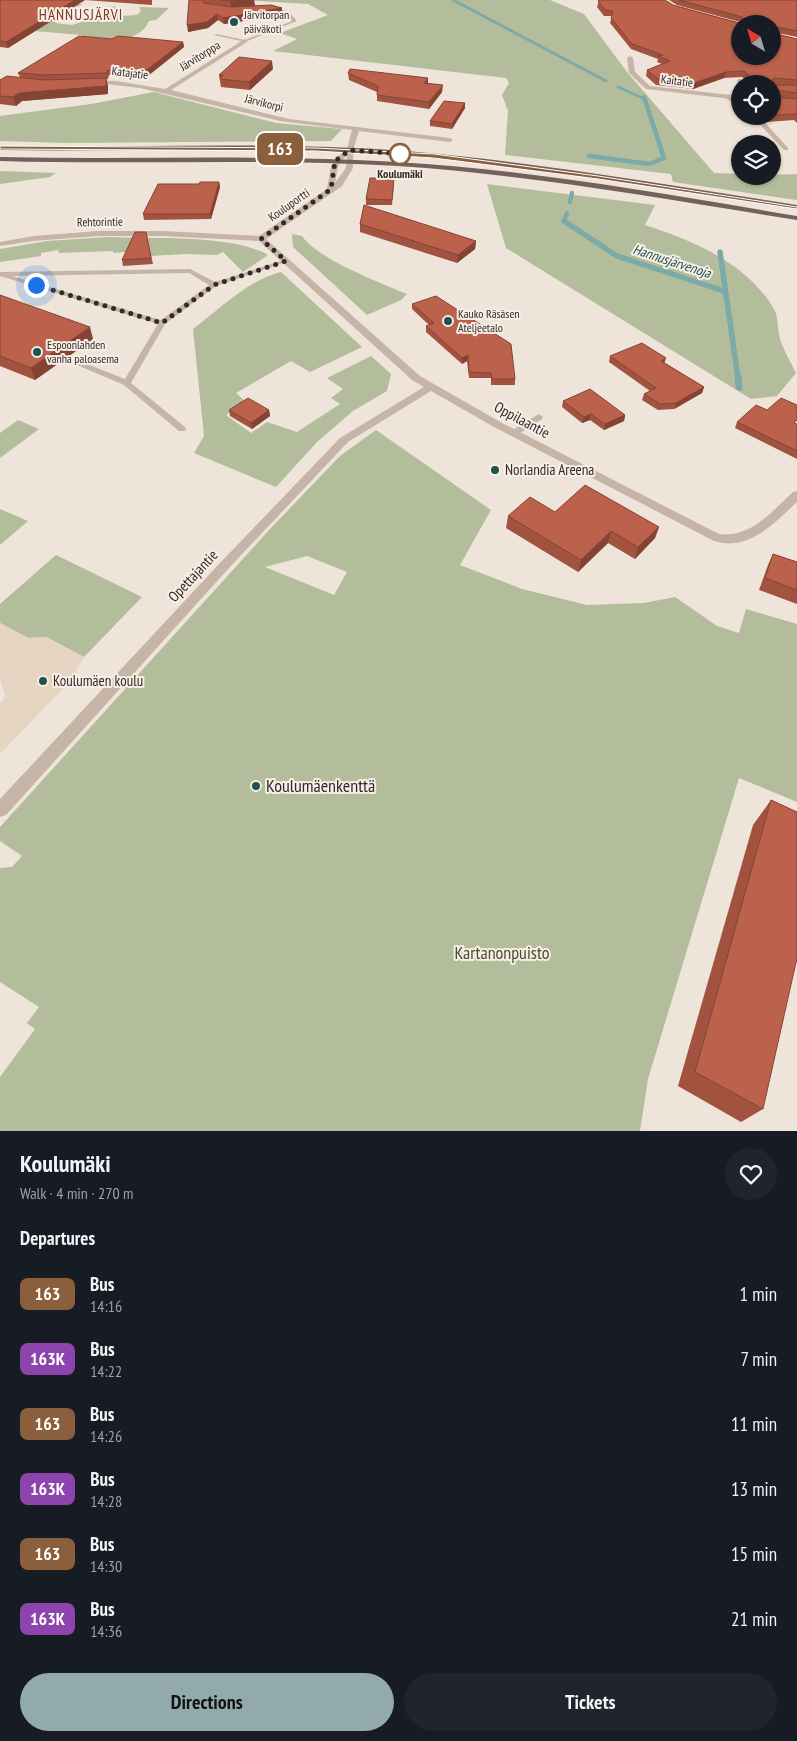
<!DOCTYPE html>
<meta charset="utf-8">
<style>
body{margin:0;font-family:"PT Sans Narrow",sans-serif;background:#20242c;color:#f1f3f6;height:100vh;display:flex;flex-direction:column;font-size:19px;white-space:nowrap}
*{box-sizing:border-box;margin:0}
p{font-size:16px;color:#9ea1a6}
.icon{flex:none;width:28px;height:28px;fill:none;stroke:currentColor;stroke-width:2;stroke-linecap:round;stroke-linejoin:round}
.map{position:relative;height:1131px;overflow:hidden}
.sheet{display:flex;flex-direction:column;background:#171b24;flex:1}
.sheet>*{flex:none}
.badge{padding:0 10px;border-radius:8px;font-size:18px;line-height:32px}
.needle{width:32px;rotate:322deg}
.tools{position:absolute;left:731px;top:15px;display:grid;gap:10px}
.tools a{display:grid;place-items:center;width:50px;height:50px;border-radius:50%;background:#171b24;box-shadow:0 1px 4px #0004;font-size:25px}
.you{position:absolute;width:25px;height:25px;margin:-12px;border:4px solid #fff;border-radius:50%;background:#1a73e8;box-shadow:0 0 0 8px #1a73e833}
.map>.badge{position:absolute;translate:-50% -50%;box-shadow:0 0 0 2px #fff}
h2{padding:0 20px;font-size:19px;line-height:45px}
.round{display:grid;place-items:center;flex:none;width:52px;height:52px;border-radius:26px;background:#20242c}
.summary{display:flex;align-items:center;justify-content:space-between;height:85px;padding:0 20px}
h1{font-size:24px;font-weight:700;line-height:38px}
.button{display:flex;gap:10px;margin-top:auto;padding:10px 20px}
.button a{flex:1;height:58px;border-radius:30px;background:#93aaac;color:#111;font-size:20px;font-weight:700;line-height:58px;text-align:center}
.button a+a{background:#20242c;color:#f1f3f6}
ul{padding:0;list-style:none}
li{display:flex;align-items:center;gap:15px;height:65px;padding:0 20px}
li div{flex:1}
li b{display:block;font-size:19px}
li em{font-style:normal}
li .badge{min-width:55px;font-weight:700;text-align:center}
.map>svg:first-child{display:block}
.green{fill:#b3bd9b;fill-rule:evenodd}
.plaza{fill:#e6d4c2}
.lines{fill:none;stroke-linecap:round;stroke-linejoin:round}
.stream-far3{stroke:#7baaa9;stroke-width:3}
.stream-far2{stroke:#7baaa9;stroke-width:4.5}
.stream-far1{stroke:#7baaa9;stroke-width:5.5}
.stream{stroke:#7baaa9;stroke-width:7}
.service{fill:#c6b4a7;fill-rule:evenodd}
.minor{fill:#c6b4a7;fill-rule:evenodd}
.primary{fill:#746159;fill-rule:evenodd}
.wall{fill:#a25340}
.shaded-wall{fill:#844434}
.building{fill:#bc614b;stroke:#844434}
.line{fill:#8b5e3c;stroke:#fff}
.walk{stroke:#332a27;stroke-width:5;stroke-dasharray:0 9}
.poi-dot{fill:#205151;stroke:#f7eee6;stroke-width:2}
.stop-dot{fill:#fff;stroke:#8b5e3c;stroke-width:2.5}
.labels{text-anchor:middle;stroke-width:4;stroke-linejoin:round;paint-order:stroke}
.far-poi-label{font-size:12px;fill:#332a27;stroke:#f7eee6;text-anchor:start}
.far-street-label{font-size:12px;fill:#332a27;stroke:#f7eee6}
.far-stop-label{font-size:12px;font-weight:bold;fill:#332a27;stroke:#f7eee6}
.far-water-label{font-size:14px;font-style:italic;fill:#205151;stroke:#f7eee6}
.far-quarter-label{font-size:15px;letter-spacing:1px;fill:#7c3627;stroke:#f7eee6}
.street-label{font-size:15px;fill:#332a27;stroke:#f7eee6}
.poi-label{font-size:15px;fill:#332a27;stroke:#f7eee6;text-anchor:start}
.near-poi-label{font-size:18px;fill:#332a27;stroke:#f7eee6;text-anchor:start}
.near-park-label{font-size:18px;fill:#454f2d;stroke:#f7eee6}
</style>
<div class="map">
<svg width="797" height="1131" viewBox="0 0 797 1131">
<rect width="100%" height="100%" fill="#efe4da"/>
<g class="green">
<path d="M239 0H550L584 14 627 72 714 173 740 174V176L797 174V200L673 182 671 174 505 155 508 111 502 95 509 83 506 78 273 51 297 39 280 33 328 15 308 4Z"/>
<path d="M46 3 83 4 74 8 67 6 58 15 65 16 55 23 72 25 85 21V17L104 11 112 6 122 8 121 16 137 15 141 11 139 7 169 8 156 20 149 21C139 44 105 41 84 39L82 35 10 29Z"/>
<path d="M154 92 276 123 342 129 331 141 66 143 0 141V116L91 104Z"/>
<path d="M0 171 56 173 50 177 0 184Z"/>
<path d="M487 184 655 205 645 225C692 240 747 263 774 309 779 318 777 332 781 342 785 353 791 363 796 373L777 396 751 399 506 248Z"/>
<path d="M292 234 302 236C317 259 381 283 407 294L401 300 367 315 293 247Z"/>
<path d="M107 237C149 239 232 234 268 255L243 272 223 252 217 255 184 254 151 256 150 250 113 253V251L59 253 58 250 41 253V256L0 262V249L47 241Z"/>
<path d="M281 272 362 347 310 372 291 361 236 393 246 402 226 415 251 433 267 422 297 432 340 404 331 398 343 389 327 378 371 356 391 374 387 391 353 411 317 442 276 487 194 453 204 436 193 329C220 309 248 280 281 272Z"/>
<path d="M18 420 39 429 0 458V433Z"/>
<path d="M376 430 491 510 460 565 522 589 587 605 644 603 675 597 717 626 739 633 746 609 797 624V802L739 778 648 1079 640 1131H0V1077L35 1029 27 1023 39 1007 0 982V868L12 867 22 856 0 841V827L270 529 340 456ZM307 556 347 572 334 595 265 567Z"/>
<path d="M0 509 28 521 0 545Z"/>
<path d="M56 555 142 597 84 657 46 637 28 638 0 623V604Z"/>
</g>
<path class="plaza" d="M0 623 28 638 46 637 84 657 70 681 0 754V703L4 699 5 694 0 679Z"/>
<g class="lines">
<g class="stream-far3">
<path d="M453 0 606 81"/>
<path d="M618 87 645 99"/>
</g>
<g class="stream-far2">
<path d="M589 156 649 164 664 158 644 97"/>
<path d="M570 202 572 193"/>
<path d="M566 222 564 221 567 213"/>
</g>
<g class="stream-far1">
<path d="M564 221 617 256 724 291"/>
<path d="M720 252 738 378"/>
</g>
<path class="stream" d="M738 377 739 387"/>
<g class="service">
<path d="M269 8 288 11 297 21 245 42 214 35 216 34 245 40 292 21 286 13 268 10Z"/>
<path d="M739 79H741L743 84 739 85 737 80Z"/>
<path d="M727 95 740 102V106L725 98Z"/>
<path d="M284 260 289 261 216 286 165 324 131 383 185 427 186 429 185 431H179L124 385 70 362 71 360H77L125 379 158 324 0 276V272L190 269 215 282ZM189 273 209 285 161 320 12 276Z"/>
<path d="M539 414 543 417 542 419 517 435H511L510 433 511 431Z"/>
</g>
<g class="minor">
<path d="M245 39 247 42 171 90 289 119 450 138 453 140 450 142 359 131 353 150V168L342 186 266 239 420 376 502 423 719 534C751 538 771 512 793 492L797 491V502C774 523 749 552 714 541L494 427 431 391 348 442 228 569 6 815 0 817V799L220 563 340 438 424 387 412 380 259 241 163 236H98L33 241 0 246V242L33 236 98 231H163L259 236 327 189 331 166 337 157 347 149 352 130 280 121 140 88 89 82 92 80 116 81 165 89ZM347 155 346 168 335 183 338 166Z"/>
<path d="M630 56 633 58 635 72 650 86 740 96V100L646 89 629 73 627 58Z"/>
<path d="M752 116H759L788 148V150H784Z"/>
</g>
<g class="primary">
<path d="M0 146C135 148 271 141 406 151 537 162 667 185 797 205V209C667 189 537 166 406 156 271 145 135 152 0 150Z"/>
<path d="M0 157C133 160 266 154 398 162 532 170 665 194 797 216V220C665 199 532 175 398 166 266 158 133 165 0 161Z"/>
</g>
</g>
<g class="wall">
<path d="M0 0H152V5L85 0 8 48 0 47Z"/>
<path d="M189 0H254L255 6 282 8V15L224 24 218 20 208 28 188 32Z"/>
<path d="M599 0 673 5 741 23 740 22 677 5 669 0H797V37L773 32V33L797 39V123L794 120 767 122 762 116H772V84H747L746 80 742 77 724 78 693 89 656 85 646 76 647 70 662 64 657 62 658 59 631 49 610 23 612 16H604L597 7Z"/>
<path d="M112 39 183 42 184 47 144 79 109 75 108 79H106L108 86V94L22 101 16 106 0 104V80L20 77 18 73Z"/>
<path d="M273 69 250 90 221 87 219 75Z"/>
<path d="M348 73 428 84 442 92 429 109 377 101V92L349 80Z"/>
<path d="M465 103V108L452 129 430 126V121Z"/>
<path d="M219 182 220 187 211 219 144 220 143 214 199 184Z"/>
<path d="M394 184 392 205H366V199Z"/>
<path d="M360 224 476 241 475 249 457 263 360 232Z"/>
<path d="M146 232 153 264 123 266 122 260Z"/>
<path d="M0 295 93 339 35 380 0 366Z"/>
<path d="M412 304 515 379V385H491V378H469L467 361 462 364 426 332V326L429 325 412 309Z"/>
<path d="M610 356 665 363 704 387 702 393 674 409 658 410 642 400 644 394 650 391 609 362Z"/>
<path d="M563 401 625 415 624 421 604 430 590 420 582 423 562 407Z"/>
<path d="M229 410H269L270 416 252 429 230 416Z"/>
<path d="M737 422 797 424V459L735 428Z"/>
<path d="M555 512 659 527 655 538 635 559 608 543 578 572 506 528 508 516Z"/>
<path d="M773 554 797 562V604L759 590 768 565Z"/>
<path d="M771 800 763 1109 741 1122 678 1086 753 825Z"/>
</g>
<g class="shaded-wall">
<path d="M75 0H85L8 48 6 42Z"/>
<path d="M248 0H254L255 6 231 8 230 1Z"/>
<path d="M282 8V15L224 24 223 18Z"/>
<path d="M217 14 218 20 208 28 188 32 187 25Z"/>
<path d="M183 42 184 47 144 79 143 73Z"/>
<path d="M272 61 273 69 250 90 249 82Z"/>
<path d="M726 72 724 78 693 89 694 83Z"/>
<path d="M106 78 108 86V94L22 101 16 106 13 97 19 93Z"/>
<path d="M428 78V84L424 83Z"/>
<path d="M443 85 442 92 429 109V102Z"/>
<path d="M465 103V108L452 129V124Z"/>
<path d="M219 182 220 187 211 219 210 214Z"/>
<path d="M476 241 475 249 457 263 458 255Z"/>
<path d="M90 327 93 339 35 380 31 368Z"/>
<path d="M468 355 467 361 462 364V358Z"/>
<path d="M666 358 664 364 661 361Z"/>
<path d="M704 387 702 393 674 409 676 403Z"/>
<path d="M269 410 270 416 252 429 251 423Z"/>
<path d="M591 414 590 420 582 423 584 417Z"/>
<path d="M625 415 624 421 604 430 605 424Z"/>
<path d="M659 527 655 538 635 559 638 547Z"/>
<path d="M611 531 608 543 578 572 581 560Z"/>
</g>
<g class="building">
<path d="M0 0H75L6 42 0 41Z"/>
<path d="M189 0H203L202 1 204 3 231 7 271 5 282 8 223 18 217 14 207 22 187 25Z"/>
<path d="M221 0H248L230 1Z"/>
<path d="M599 0H665L673 5 742 24H740V56H772V26L773 33 797 39V80L774 78 772 80 774 85H797V93L774 90 773 97 797 99V115L796 114 772 115V84H749L748 74 744 71 726 72 694 83 658 79 647 70 670 61 658 56 663 55 632 44 611 18 613 11 605 10 598 1Z"/>
<path d="M679 0H797V31L772 26V24H743L742 17Z"/>
<path d="M79 36 112 39 118 36 183 42 143 73 107 70V73L44 75 18 73Z"/>
<path d="M239 57 272 61 249 82 220 79 223 75H219Z"/>
<path d="M350 69 428 78 424 83 443 85 429 102 377 95 378 86 348 73Z"/>
<path d="M7 76 44 80 106 78V86L19 93 13 97 0 96V80Z"/>
<path d="M444 101 465 103 452 124 430 121Z"/>
<path d="M370 178H394L392 200 366 199Z"/>
<path d="M200 182H219L210 214H143L158 184H199Z"/>
<path d="M364 205 476 241 458 255 360 224Z"/>
<path d="M135 232H146L151 258 122 260Z"/>
<path d="M0 295 90 327 31 368 0 356Z"/>
<path d="M436 296 511 344 515 379H492L491 373 469 372 468 355 462 358 426 326 434 323 412 304Z"/>
<path d="M642 343 666 358 661 361 704 387 676 403 660 404 644 394 656 388 610 356Z"/>
<path d="M590 389 625 415 605 424 591 414 584 417 563 401Z"/>
<path d="M248 398 269 410 251 423 229 410Z"/>
<path d="M781 398 797 405V420L794 423 797 424V451L737 422 756 405 767 410Z"/>
<path d="M585 485 659 527 638 547 611 531 581 560 508 516 530 497 555 512Z"/>
<path d="M773 554 797 562V590L765 578Z"/>
<path d="M771 800 797 812V958L763 1109 695 1072Z"/>
</g>
<path class="line" d="M0 146 316 148 434 154 598 176 797 207V209L598 179 434 158 316 151 0 149Z"/>
<g class="lines">
<path class="walk" d="M36 285 162 323 214 285 286 261 261 239 331 189 335 161 350 150 403 154H400"/>
</g>
<g class="poi-dot">
<circle cx="234" cy="22" r="5"/>
<circle cx="448" cy="321" r="5"/>
<circle cx="37" cy="352" r="5"/>
<circle cx="495" cy="470" r="5"/>
<circle cx="43" cy="681" r="5"/>
<circle cx="256" cy="786" r="5"/>
</g>
<circle class="stop-dot" cx="400" cy="154" r="10"/>
<g class="labels">
<g class="far-poi-label">
<text x="244" y="19">Järvitorpan<tspan x="244" dy="14">päiväkoti</tspan></text>
<text x="458" y="318">Kauko Räsäsen<tspan x="458" dy="14">Ateljeetalo</tspan></text>
<text x="47" y="349">Espoonlahden<tspan x="47" dy="14">vanha paloasema</tspan></text>
</g>
<g class="far-street-label">
<text transform="translate(200 56) rotate(-32)" y="4">Järvitorppa</text>
<text transform="translate(130 73) rotate(7)" y="4">Katajatie</text>
<text transform="translate(677 81) rotate(7)" y="4">Kaitatie</text>
<text transform="translate(264 103) rotate(14)" y="4">Järvikorpi</text>
<text transform="translate(289 205) rotate(-35)" y="4">Kouluportti</text>
<text transform="translate(100 222) rotate(-1)" y="4">Rehtorintie</text>
</g>
<g class="far-stop-label">
<text x="400" y="178">Koulumäki</text>
</g>
<g class="far-water-label">
<text transform="translate(672 261) rotate(18)" y="5">Hannusjärvenoja</text>
</g>
<g class="far-quarter-label">
<text x="81" y="20">HANNUSJÄRVI</text>
</g>
<g class="street-label">
<text transform="translate(522 420) rotate(28)" y="5">Oppilaantie</text>
<text transform="translate(193 576) rotate(-47)" y="5">Opettajantie</text>
</g>
<g class="poi-label">
<text x="505" y="475">Norlandia Areena</text>
<text x="53" y="686">Koulumäen koulu</text>
</g>
<g class="near-poi-label">
<text x="266" y="792">Koulumäenkenttä</text>
</g>
<g class="near-park-label">
<text x="502" y="959">Kartanonpuisto</text>
</g>
</g>
</svg>
<div class="tools">
<a><svg class="needle" viewBox="-14 -14 28 28"><path d="M0-13l5 13h-10z" fill="#e53935"/><path d="M0 13l5-13h-10z" fill="#9ea1a6"/></svg></a>
<a><svg class="icon" aria-label="locate" viewBox="0 0 24 24"><circle cx="12" cy="12" r="6"/><path d="M12 2v4M12 18v4M2 12h4M18 12h4"/></svg></a>
<a><svg class="icon" aria-label="layers" viewBox="0 0 24 24"><path d="M12 4l9 5-9 5-9-5zM3 14l9 5 9-5"/></svg></a>
</div>
<div class="you" style="left:36px;top:285px"></div>
<b class="badge" style="left:280px;top:149px;background:#8b5e3c;color:#fff">163</b>
</div>
<section class="sheet">
<div class="summary"><div><h1>Koulumäki</h1><p>Walk · 4 min · 270 m</p></div><a class="round"><svg class="icon" aria-label="heart" viewBox="0 0 24 24"><path d="M12 20l-8-8c-3-5 5-10 8-4 3-6 11-1 8 4z"/></svg></a></div>
<h2>Departures</h2>
<ul>
<li><span class="badge" style="background:#8b5e3c;color:#fff">163</span><div><b>Bus</b><p>14:16</p></div><em>1 min</em></li>
<li><span class="badge" style="background:#8e44ad;color:#fff">163K</span><div><b>Bus</b><p>14:22</p></div><em>7 min</em></li>
<li><span class="badge" style="background:#8b5e3c;color:#fff">163</span><div><b>Bus</b><p>14:26</p></div><em>11 min</em></li>
<li><span class="badge" style="background:#8e44ad;color:#fff">163K</span><div><b>Bus</b><p>14:28</p></div><em>13 min</em></li>
<li><span class="badge" style="background:#8b5e3c;color:#fff">163</span><div><b>Bus</b><p>14:30</p></div><em>15 min</em></li>
<li><span class="badge" style="background:#8e44ad;color:#fff">163K</span><div><b>Bus</b><p>14:36</p></div><em>21 min</em></li>
</ul>
<div class="button"><a>Directions</a><a>Tickets</a></div>
</section>
